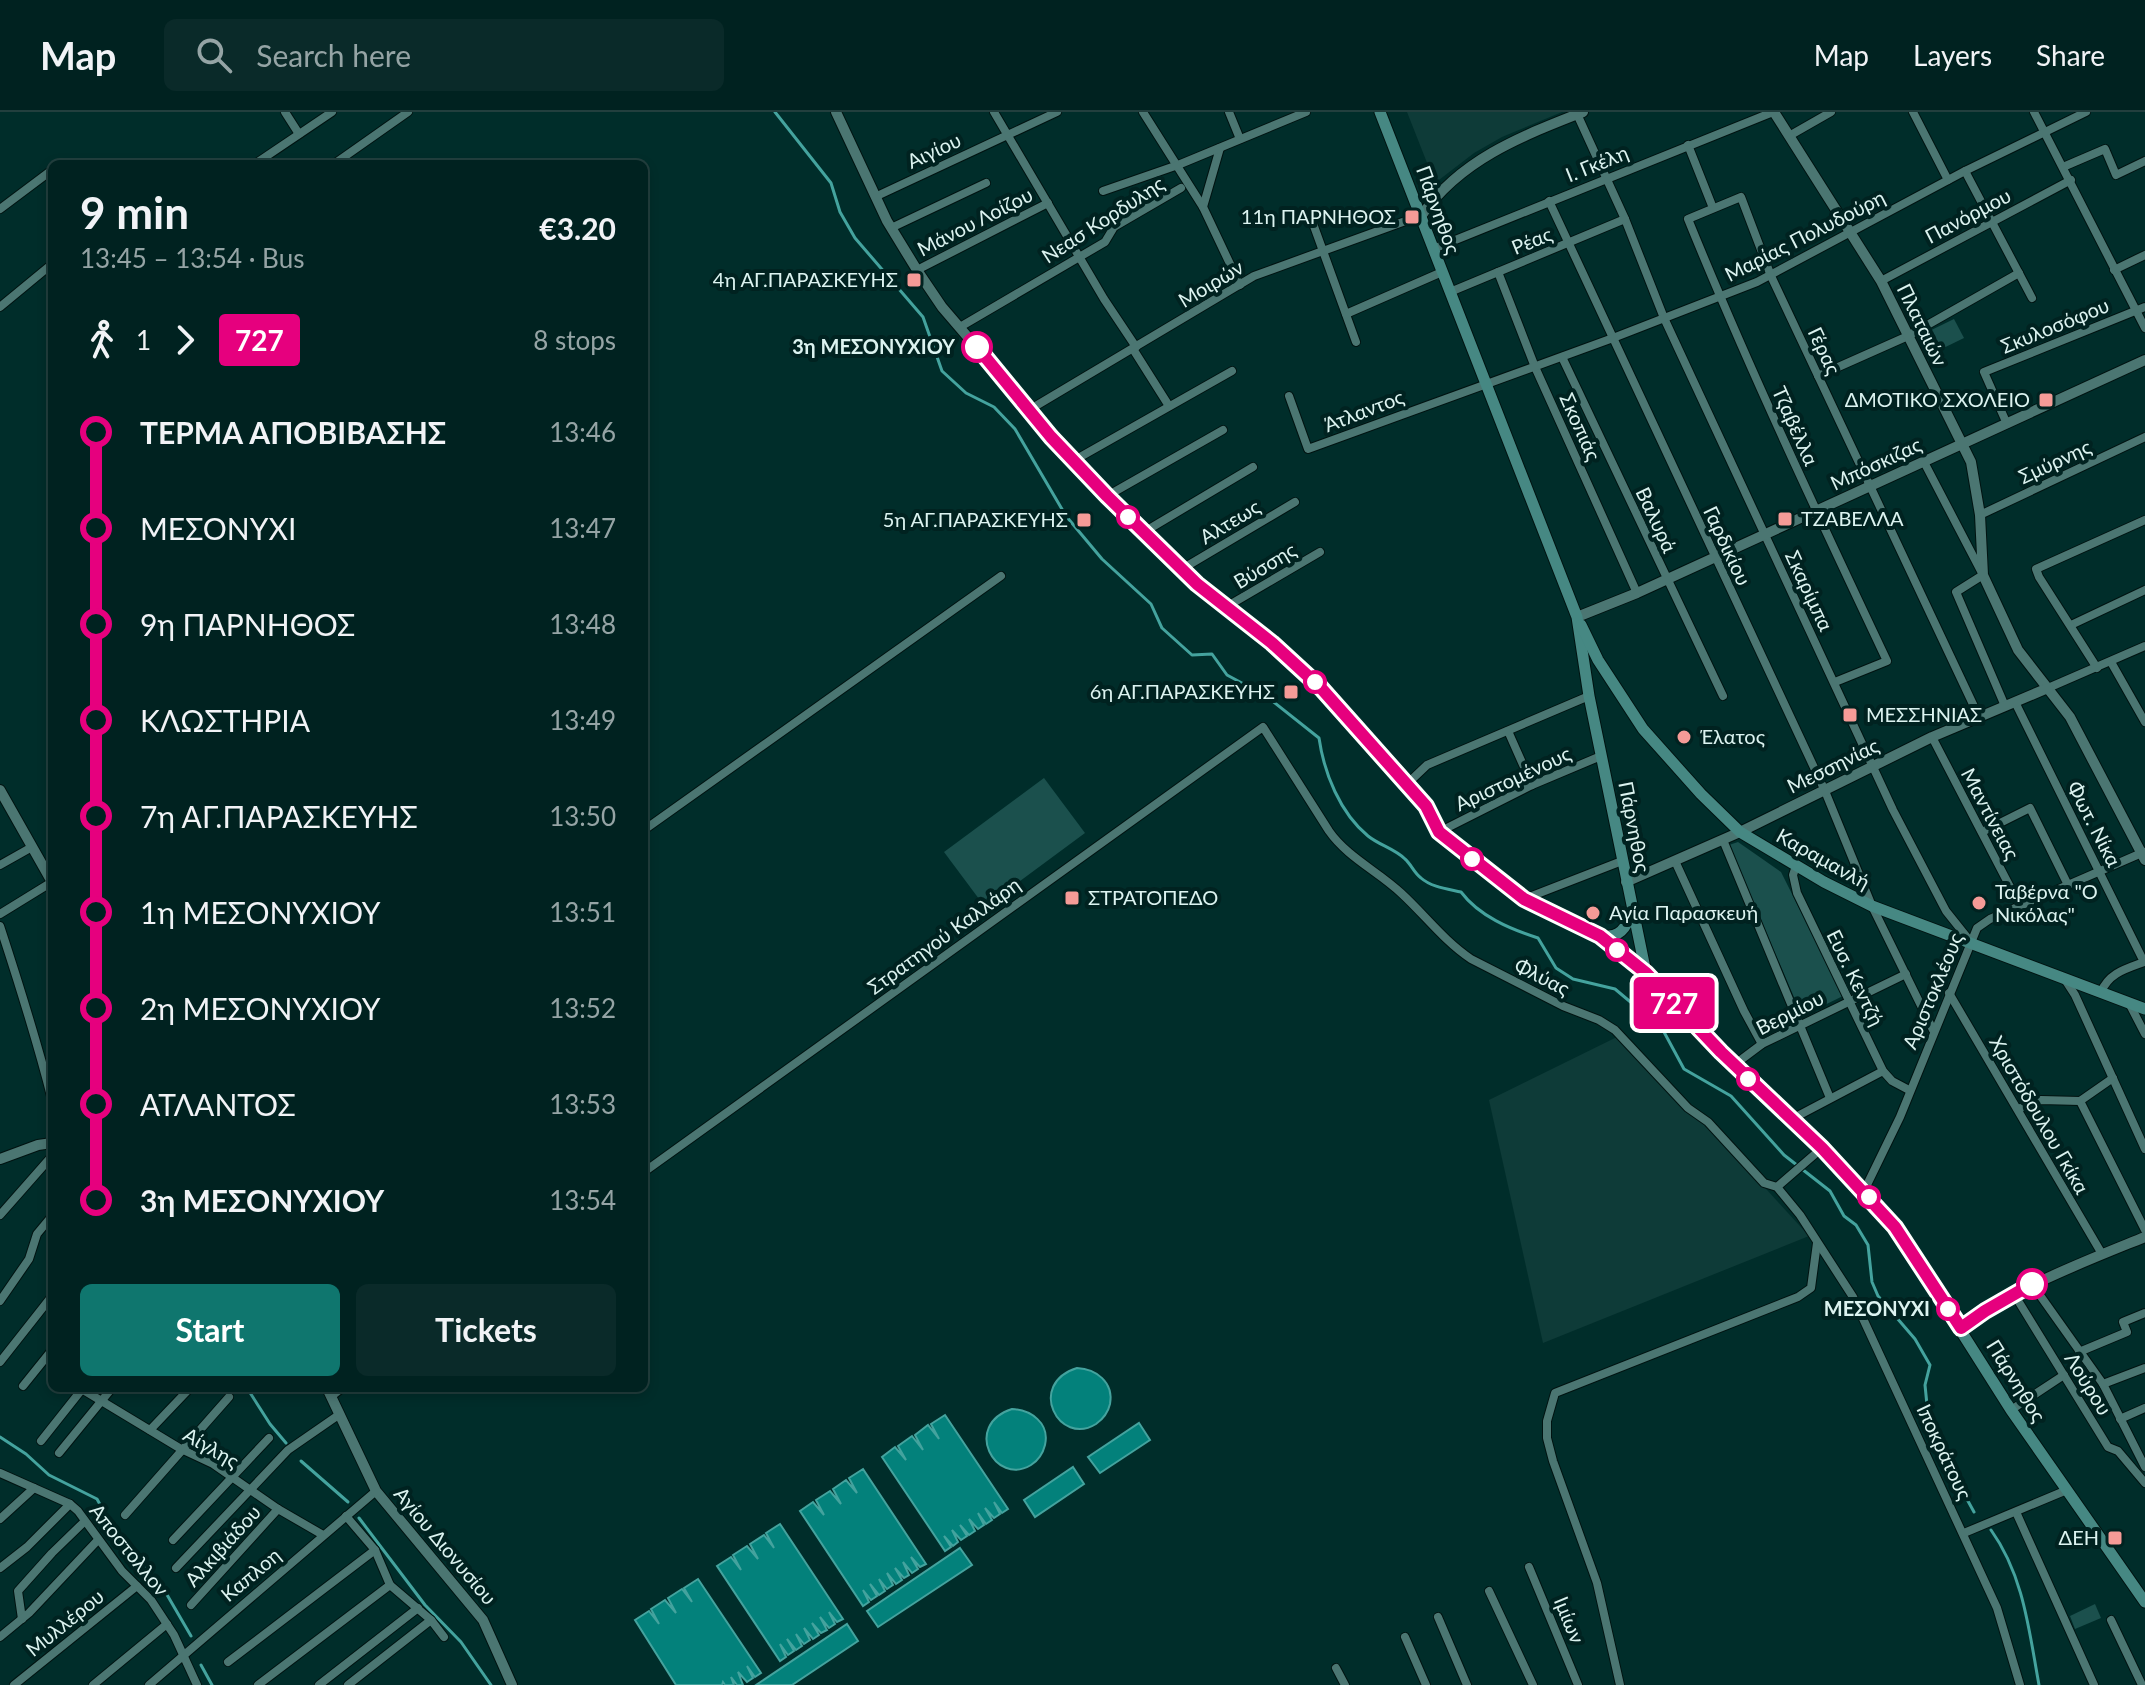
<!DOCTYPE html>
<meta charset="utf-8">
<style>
body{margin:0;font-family:Lato,sans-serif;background:#0a2a29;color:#f1f3f6;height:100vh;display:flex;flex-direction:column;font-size:30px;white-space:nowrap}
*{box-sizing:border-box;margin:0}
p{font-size:26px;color:#95a4a5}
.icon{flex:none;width:44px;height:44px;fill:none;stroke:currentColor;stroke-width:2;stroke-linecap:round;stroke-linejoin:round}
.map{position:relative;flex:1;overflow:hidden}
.drawer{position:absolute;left:48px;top:48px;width:600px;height:1232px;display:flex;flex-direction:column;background:#002220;border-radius:12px;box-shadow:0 4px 12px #0003,0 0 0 2px #223f3e}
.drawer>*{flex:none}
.badge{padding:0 16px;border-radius:6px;font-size:28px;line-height:52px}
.map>.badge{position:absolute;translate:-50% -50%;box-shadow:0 0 0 4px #fff}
.legs{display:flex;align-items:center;gap:12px;height:88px;padding:0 32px;font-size:26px}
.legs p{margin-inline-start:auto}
.head{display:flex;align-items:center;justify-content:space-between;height:136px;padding:0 32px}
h1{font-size:44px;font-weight:700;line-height:60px}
.action{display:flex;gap:16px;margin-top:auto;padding:16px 32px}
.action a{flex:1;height:92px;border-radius:12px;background:#0f766e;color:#fff;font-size:32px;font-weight:700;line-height:92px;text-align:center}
.action a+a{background:#0a2a29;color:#f1f3f6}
ul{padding:0 32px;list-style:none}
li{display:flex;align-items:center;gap:28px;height:96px;font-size:30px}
li i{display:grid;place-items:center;width:12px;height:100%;margin:0 10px;background:currentColor}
li i::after{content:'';width:20px;height:20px;margin:-10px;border:6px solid;border-radius:50%;background:#002220}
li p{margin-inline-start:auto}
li:first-child i{background:linear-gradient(#0000 50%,currentColor 0)}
li:last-child i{background:linear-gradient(currentColor 50%,#0000 0)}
header{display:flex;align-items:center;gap:48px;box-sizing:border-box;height:112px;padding:0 40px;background:#002220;border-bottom:2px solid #223f3e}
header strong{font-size:38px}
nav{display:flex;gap:44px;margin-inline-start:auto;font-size:28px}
.search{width:560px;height:72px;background:#0a2a29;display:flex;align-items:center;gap:20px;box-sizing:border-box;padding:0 28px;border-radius:12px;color:#95a4a5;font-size:30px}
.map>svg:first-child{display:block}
.built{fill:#0e3b38}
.green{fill:#1b504d}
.water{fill:#03817b;stroke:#44a39e;stroke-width:2}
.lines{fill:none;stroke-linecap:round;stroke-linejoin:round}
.stream{stroke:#44a39e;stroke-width:3}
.minor-casing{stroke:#001311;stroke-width:10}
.tertiary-casing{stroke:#001311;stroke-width:12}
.secondary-casing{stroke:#001311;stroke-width:13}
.minor{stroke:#4b7672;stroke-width:8}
.tertiary{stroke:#4b7672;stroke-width:10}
.secondary{stroke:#468883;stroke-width:11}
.line-1-casing{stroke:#fff;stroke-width:18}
.line-1{stroke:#e6007e;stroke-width:12}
.poi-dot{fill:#f59b97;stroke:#002220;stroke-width:3}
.stop-1-dot{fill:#fff;stroke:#e6007e;stroke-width:4}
.labels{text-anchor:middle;stroke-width:8;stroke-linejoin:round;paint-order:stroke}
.street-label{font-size:20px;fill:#dcf3f0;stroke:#002220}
.poi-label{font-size:20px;fill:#dcf3f0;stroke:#002220;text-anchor:end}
.stop-label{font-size:20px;font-weight:bold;fill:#dcf3f0;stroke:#002220;text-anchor:end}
</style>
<header>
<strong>Map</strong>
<div class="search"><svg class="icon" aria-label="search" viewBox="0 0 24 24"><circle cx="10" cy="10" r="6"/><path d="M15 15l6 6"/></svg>Search here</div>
<nav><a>Map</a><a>Layers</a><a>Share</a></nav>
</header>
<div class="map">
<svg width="2145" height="1573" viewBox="0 0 2145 1573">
<rect width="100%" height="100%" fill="#002d2a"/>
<g class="built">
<path d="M1407 0H1562L1502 25 1474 41 1435 71Z"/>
<path d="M1619 924 1708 1013 1809 1124 1543 1231 1489 988Z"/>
</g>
<g class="green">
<path d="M1954 207 1964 226 1927 244 1917 225Z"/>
<path d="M1044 666 1085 721 985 795 944 740Z"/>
<path d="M1738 730 1781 760 1843 884 1802 904 1729 733Z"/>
<path d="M2095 1492 2101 1506 2075 1517 2070 1504Z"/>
</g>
<g class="water">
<path d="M1077 1256C1096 1257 1114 1270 1110 1292 1108 1301 1103 1307 1096 1312 1059 1335 1026 1272 1077 1256Z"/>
<path d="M1012 1297C1031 1298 1050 1311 1045 1333 1043 1341 1039 1348 1031 1353 995 1375 962 1313 1012 1297Z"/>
<path d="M945 1303 1008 1397 1002 1401 994 1390 1000 1402 994 1406 985 1396 992 1408 986 1412 978 1401 984 1413 978 1417 969 1407 975 1419 969 1423 960 1413 967 1424 961 1428 952 1418 958 1430 953 1434 944 1424 951 1435 945 1439 882 1345 895 1335 906 1348 898 1334 912 1324 923 1338 915 1323 928 1313 939 1327 931 1312Z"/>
<path d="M1139 1311 1150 1328 1100 1361 1088 1345Z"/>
<path d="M1073 1355 1084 1372 1035 1405 1024 1388Z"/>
<path d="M863 1357 926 1452 920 1455 911 1445 918 1457 912 1461 903 1450 909 1463 904 1466 895 1456 902 1468 896 1472 887 1461 893 1473 887 1477 879 1467 885 1479 879 1483 870 1472 877 1484 871 1488 863 1478 869 1490 863 1494 800 1399 813 1390 824 1403 816 1388 830 1379 841 1392 833 1377 846 1368 857 1381 849 1366Z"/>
<path d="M780 1412 843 1507 837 1510 829 1500 835 1512 829 1516 820 1505 827 1518 821 1521 812 1511 819 1523 813 1527 804 1516 810 1528 804 1532 796 1522 802 1534 796 1538 787 1527 794 1539 788 1543 780 1532 786 1545 780 1549 717 1454 731 1445 741 1458 733 1443 747 1434 758 1447 750 1432 764 1423 774 1436 766 1421Z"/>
<path d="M960 1436 972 1453 878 1515 867 1499Z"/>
<path d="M698 1467 761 1561 755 1565 747 1554 753 1566 747 1570 738 1560 743 1573H737L731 1565 734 1573H725L723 1570 722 1573H676L635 1508 649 1499 659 1512 651 1497 665 1488 676 1501 668 1486 682 1477 692 1490 684 1476Z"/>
<path d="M847 1512 858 1529 792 1573H756Z"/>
</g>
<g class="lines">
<g class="stream">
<path d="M775 0 831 71 840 100 855 126 923 205 942 259 966 281 994 295 1015 317 1066 404 1102 447 1151 492 1162 516 1192 543 1212 542 1227 563 1266 584 1319 626C1324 661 1340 701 1368 724 1379 733 1395 737 1405 747 1411 752 1414 761 1421 766 1431 775 1448 777 1461 780 1479 804 1510 817 1538 826L1556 856 1573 867 1615 877 1646 903 1664 920 1684 957 1731 984 1784 1043 1830 1079 1844 1104 1856 1113 1868 1133 1872 1170 1878 1184 1915 1227 1930 1253 1925 1273 1927 1293 1963 1380 1974 1400"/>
<path d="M247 1276 270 1312 286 1331"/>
<path d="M0 1325 26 1342 49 1363 97 1387 124 1436 159 1469 191 1524"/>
<path d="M301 1349 348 1390"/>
<path d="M359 1406 425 1493 461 1530 491 1573"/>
<path d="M1991 1418C2024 1464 2029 1519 2039 1573"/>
<path d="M201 1553 212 1573"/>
</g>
<defs>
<g id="minor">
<path d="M285 0 299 22"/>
<path d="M994 0 1104 187 1136 235"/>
<path d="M1143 0 1203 95"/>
<path d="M1229 0 1240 27"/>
<path d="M1913 0 1948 68"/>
<path d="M2034 0 2145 216"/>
<path d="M1577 2 1625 107 1664 206 1893 698 1946 799 1970 829"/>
<path d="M1789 24 1831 0"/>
<path d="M1688 33 1713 96"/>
<path d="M1220 36 1203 95 1240 173"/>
<path d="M255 52 332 0"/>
<path d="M334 52 408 0"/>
<path d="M2063 55 2105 37 2116 63 2145 49"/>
<path d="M1965 59 2032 186"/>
<path d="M1103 79 1178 53 1306 0"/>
<path d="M877 84 1057 0"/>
<path d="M1549 89 1825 679 1872 794 1933 918"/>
<path d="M0 97 52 58"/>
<path d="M1311 106 1356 230"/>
<path d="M891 116 986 71"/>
<path d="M1433 137 1773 0"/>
<path d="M917 158 1048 91"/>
<path d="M2114 158 2145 143"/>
<path d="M1498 160 1535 255 1637 481"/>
<path d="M1881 169 2071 68"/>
<path d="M1450 180 1625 107"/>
<path d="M0 195 52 152"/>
<path d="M1346 202 1442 160"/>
<path d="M960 215 1105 130 1114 115 1181 76"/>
<path d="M1133 237 1169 294"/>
<path d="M1562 245 1723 584"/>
<path d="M1818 264 1908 224 2019 161"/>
<path d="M1289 284 1308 337 1613 226 1757 170 1965 59 2086 0"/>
<path d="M1029 298 1254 164 1422 103"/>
<path d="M2007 312 1984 260 2145 195"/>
<path d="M1073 349 1232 259"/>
<path d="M1924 350 1983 463 1956 480 2005 594"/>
<path d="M1107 384 1223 318"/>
<path d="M1980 403 2145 325"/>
<path d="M1144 420 1253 355"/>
<path d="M1182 457 1295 390"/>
<path d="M1226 495 1320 440"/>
<path d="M2071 513 2145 478"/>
<path d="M2111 550 2145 610"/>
<path d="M2097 556 2039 465 2036 457 2145 408"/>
<path d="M1835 570 1887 549C1818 403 1749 257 1688 107L1741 85 1771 164 1979 605"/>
<path d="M2048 576 2145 534"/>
<path d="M2015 590 2144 850C2125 857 2109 861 2101 880"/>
<path d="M1508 619 1532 673"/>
<path d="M1932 625 2020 794"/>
<path d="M1407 672 1427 653 1589 584"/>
<path d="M644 718 1001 464"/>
<path d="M1439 720 1532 673 1601 644"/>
<path d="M1982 720 2030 696 2068 773"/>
<path d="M1723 728 1830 986"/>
<path d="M1675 749 1744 899 1762 932"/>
<path d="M0 753 32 735"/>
<path d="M1796 754 1793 763 1797 781 1883 959 1892 969 1909 978"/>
<path d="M1524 787 1622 749"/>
<path d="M0 802 52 770"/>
<path d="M0 814C19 872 37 929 52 988"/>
<path d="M2064 866 2075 883 2145 1037"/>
<path d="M1949 881 2102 1142"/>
<path d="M2129 891 2145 922"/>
<path d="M1734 953 1762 932 1906 862"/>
<path d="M2080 989 2145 1118"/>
<path d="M2018 997 2041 988 2080 989 2113 966"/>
<path d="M1790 1008 1883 959"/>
<path d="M644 1060 1263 615 1329 719C1347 745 1379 760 1401 781 1425 803 1444 829 1471 847L1563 894 1599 908 1615 918 1688 996 1708 1010 1764 1071 1777 1075 1800 1103 1853 1185 1997 1496 2020 1573"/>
<path d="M1777 1075 1822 1036"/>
<path d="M1864 1079 1900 1005 1977 816 1990 807 2144 740"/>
<path d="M0 1103 52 1044"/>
<path d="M2032 1172 2103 1272 2145 1355"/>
<path d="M2014 1182 2108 1335 2118 1339 2145 1371"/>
<path d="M0 1189 29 1147 37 1122 52 1104"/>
<path d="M2079 1240 2127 1220 2123 1210 2145 1201"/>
<path d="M0 1250 52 1184"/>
<path d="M2103 1272 2145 1256"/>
<path d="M23 1274 52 1238"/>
<path d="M80 1276 181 1337 213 1352 278 1397 323 1423"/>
<path d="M332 1284 342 1276"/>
<path d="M2011 1298 2064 1263"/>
<path d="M2120 1307 2145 1296"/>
<path d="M150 1318 190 1276"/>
<path d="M41 1329 83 1276"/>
<path d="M59 1341 112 1276"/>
<path d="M0 1361 70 1392 78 1399 122 1459 151 1488 174 1523 197 1573"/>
<path d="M2016 1400 2094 1573"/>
<path d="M125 1403 229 1285"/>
<path d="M0 1407 34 1376"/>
<path d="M1964 1421 2067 1378"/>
<path d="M173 1428 269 1326"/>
<path d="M375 1438 390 1473 431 1508 444 1525"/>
<path d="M1529 1455 1578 1573"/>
<path d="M0 1456 27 1435 70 1392"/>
<path d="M176 1456 288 1338 340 1302"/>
<path d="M1489 1479 1533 1573"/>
<path d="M191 1493 278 1397"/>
<path d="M1438 1505 1467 1573"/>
<path d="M22 1507 18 1479 52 1441 84 1410"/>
<path d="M2111 1508 2142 1573"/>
<path d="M0 1525 29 1501 97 1429"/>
<path d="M1405 1525 1426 1573"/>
<path d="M228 1550 375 1438 346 1404"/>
<path d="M1336 1556 1345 1573"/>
<path d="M14 1573 137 1474"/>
<path d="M93 1573 167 1512"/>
<path d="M149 1573 376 1379"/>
<path d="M258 1573 390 1473"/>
<path d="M319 1573 418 1496"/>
<path d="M348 1573 431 1508"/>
<path d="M1620 1573 1597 1471 1553 1349 1547 1326V1309L1555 1281 1798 1185 1811 1176 1817 1131"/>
</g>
<g id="tertiary">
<path d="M836 0 887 109 917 158 942 195 1087 364 1197 472 1272 531 1321 576 1426 694 1439 720 1524 787 1600 824 1646 861"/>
<path d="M1774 0 1881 169 1971 350 1980 403 1983 463 2018 538 2070 605 2145 748"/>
<path d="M1422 103C1461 47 1522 24 1583 0"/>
<path d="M1577 505 1637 481 2145 248"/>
<path d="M0 678 52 770"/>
<path d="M1626 770 1740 720 1932 625 2048 576"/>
<path d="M0 1047 38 1033 52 1031"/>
<path d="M1961 1216C2017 1175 2081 1151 2145 1125"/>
<path d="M327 1276 376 1379 483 1508 512 1573"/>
</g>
<g id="secondary">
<path d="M1380 0 1577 505 1589 584 1646 861 1721 940 1864 1079 1895 1115 2011 1298 2145 1490"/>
<path d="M1581 513 1598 548 1643 617 1701 682 1740 720 1824 770 1872 794 2145 897"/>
<path d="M1600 824C1620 826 1626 817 1632 799"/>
</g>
</defs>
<use href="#minor" class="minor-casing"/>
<use href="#tertiary" class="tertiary-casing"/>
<use href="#secondary" class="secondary-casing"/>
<use href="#minor" class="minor"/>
<use href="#tertiary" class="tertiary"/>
<use href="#secondary" class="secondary"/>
</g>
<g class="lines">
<defs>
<path id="line-1" d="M977 235 1051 325 1107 384 1197 472 1272 531 1321 576 1426 694 1439 720 1524 787 1600 824 1646 861 1721 940 1822 1036 1895 1115 1961 1216 1985 1199 2032 1172"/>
</defs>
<use href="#line-1" class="line-1-casing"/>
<use href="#line-1" class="line-1"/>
</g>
<g class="poi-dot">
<rect x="1404" y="97" width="16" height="16" rx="4"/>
<rect x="906" y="160" width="16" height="16" rx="4"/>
<rect x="2038" y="280" width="16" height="16" rx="4"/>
<rect x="1777" y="399" width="16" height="16" rx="4"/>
<rect x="1076" y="400" width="16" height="16" rx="4"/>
<rect x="1283" y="572" width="16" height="16" rx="4"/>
<rect x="1842" y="595" width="16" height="16" rx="4"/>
<circle cx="1684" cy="625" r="8"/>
<rect x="1064" y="778" width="16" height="16" rx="4"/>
<circle cx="1979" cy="791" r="8"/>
<circle cx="1593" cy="801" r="8"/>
<rect x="2107" y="1418" width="16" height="16" rx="4"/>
</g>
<g class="stop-1-dot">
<circle cx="977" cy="235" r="14"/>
<circle cx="1128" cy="405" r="10"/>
<circle cx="1315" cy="570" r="10"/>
<circle cx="1472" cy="747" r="10"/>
<circle cx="1617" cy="838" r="10"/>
<circle cx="1748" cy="967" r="10"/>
<circle cx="1869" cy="1085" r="10"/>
<circle cx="2032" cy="1172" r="14"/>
<circle cx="1948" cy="1197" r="10"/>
</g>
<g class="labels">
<g class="street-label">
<text transform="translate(934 39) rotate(-25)" y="7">Αιγίου</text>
<text transform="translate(1597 52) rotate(-22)" y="7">Ι. Γκέλη</text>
<text transform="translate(1438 98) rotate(70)" y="7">Πάρνηθος</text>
<text transform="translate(1968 104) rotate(-28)" y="7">Πανόρμου</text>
<text transform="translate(1103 108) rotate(-33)" y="7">Νεασ Κορδυλης</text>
<text transform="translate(975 110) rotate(-27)" y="7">Μάνου Λοίζου</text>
<text transform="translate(1805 124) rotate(-27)" y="7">Μαρίας Πολυδούρη</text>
<text transform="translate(1532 129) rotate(-22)" y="7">Ρέας</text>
<text transform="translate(1211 172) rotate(-31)" y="7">Μοιρών</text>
<text transform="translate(1922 213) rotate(64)" y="7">Πλαταιών</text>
<text transform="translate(2055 214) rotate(-22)" y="7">Σκυλοσόφου</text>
<text transform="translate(1824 239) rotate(65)" y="7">Γέρας</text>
<text transform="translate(1364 299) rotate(-21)" y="7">Άτλαντος</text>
<text transform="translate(1795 314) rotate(66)" y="7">Τζαβέλλα</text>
<text transform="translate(1580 315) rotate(66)" y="7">Σκοπιάς</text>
<text transform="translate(2055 350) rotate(-25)" y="7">Σμύρνης</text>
<text transform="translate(1876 352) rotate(-25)" y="7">Μπόσκιζας</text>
<text transform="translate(1656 408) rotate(65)" y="7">Βαλυρά</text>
<text transform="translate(1230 410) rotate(-31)" y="7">Αλτεως</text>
<text transform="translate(1727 434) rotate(65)" y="7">Γαρδικίου</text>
<text transform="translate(1265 454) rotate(-31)" y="7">Βύσσης</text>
<text transform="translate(1809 479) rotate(65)" y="7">Σκαρίμπα</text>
<text transform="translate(1833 654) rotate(-26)" y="7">Μεσσηνίας</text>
<text transform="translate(1513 667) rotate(-25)" y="7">Αριστομένους</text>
<text transform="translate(1990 702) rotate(62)" y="7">Μαντίνειας</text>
<text transform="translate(2094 712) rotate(63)" y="7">Φωτ. Νίκα</text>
<text transform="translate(1634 715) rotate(79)" y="7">Πάρνηθος</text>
<text transform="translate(1823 747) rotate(29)" y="7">Καραμανλή</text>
<text transform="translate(944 824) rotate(-36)" y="7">Στρατηγού Καλλάρη</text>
<text transform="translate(1542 865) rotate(27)" y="7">Φλύας</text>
<text transform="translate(1855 866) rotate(64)" y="7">Ευσ. Κεντζή</text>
<text transform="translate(1933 879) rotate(-67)" y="7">Αριστοκλέους</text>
<text transform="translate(1790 901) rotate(-27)" y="7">Βερμίου</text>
<text transform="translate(2039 1003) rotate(60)" y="7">Χριστόδουλου Γκίκα</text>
<text transform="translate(2016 1269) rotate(58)" y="7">Πάρνηθος</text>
<text transform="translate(2088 1272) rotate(58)" y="7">Λούρου</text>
<text transform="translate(211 1336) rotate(30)" y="7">Αίγλης</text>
<text transform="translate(1944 1340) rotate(65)" y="7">Ιποκράτους</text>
<text transform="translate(223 1434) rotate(-48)" y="7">Αλκιβιάδου</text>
<text transform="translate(445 1434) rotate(50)" y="7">Αγίου Διονυσίου</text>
<text transform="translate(129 1438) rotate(51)" y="7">Αποστολλον</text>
<text transform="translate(251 1463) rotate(-40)" y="7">Καπλοη</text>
<text transform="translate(1569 1508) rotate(68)" y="7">Ιμίων</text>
<text transform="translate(65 1511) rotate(-39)" y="7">Μυλλέρου</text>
</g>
<g class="poi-label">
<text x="1396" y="112">11η ΠΑΡΝΗΘΟΣ</text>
<text x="898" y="175">4η ΑΓ.ΠΑΡΑΣΚΕΥΗΣ</text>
<text x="2030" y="295">ΔΜΟΤΙΚΟ ΣΧΟΛΕΙΟ</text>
<text x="1801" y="414" text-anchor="start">ΤΖΑΒΕΛΛΑ</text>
<text x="1068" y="415">5η ΑΓ.ΠΑΡΑΣΚΕΥΗΣ</text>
<text x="1275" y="587">6η ΑΓ.ΠΑΡΑΣΚΕΥΗΣ</text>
<text x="1866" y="610" text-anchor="start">ΜΕΣΣΗΝΙΑΣ</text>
<text x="1700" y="632" text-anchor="start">Έλατος</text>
<text x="1995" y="787" text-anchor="start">Ταβέρνα "Ο<tspan x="1995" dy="23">Νικόλας"</tspan></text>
<text x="1088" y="793" text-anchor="start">ΣΤΡΑΤΟΠΕΔΟ</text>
<text x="1609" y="808" text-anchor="start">Αγία Παρασκευή</text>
<text x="2099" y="1433">ΔΕΗ</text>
</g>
<g class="stop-label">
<text x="955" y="242">3η ΜΕΣΟΝΥΧΙΟΥ</text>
<text x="1930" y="1204">ΜΕΣΟΝΥΧΙ</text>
</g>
</g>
</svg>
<b class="badge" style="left:1674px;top:891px;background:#e6007e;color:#fff">727</b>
<section class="drawer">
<div class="head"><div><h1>9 min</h1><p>13:45 – 13:54 · Bus</p></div><b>€3.20</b></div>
<div class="legs"><svg class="icon" aria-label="walk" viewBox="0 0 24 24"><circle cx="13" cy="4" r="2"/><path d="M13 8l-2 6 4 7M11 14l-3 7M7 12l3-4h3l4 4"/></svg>1<svg class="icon" aria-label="forward" viewBox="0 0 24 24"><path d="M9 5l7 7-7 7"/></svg><b class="badge" style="background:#e6007e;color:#fff">727</b><p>8 stops</p></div>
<ul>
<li><i style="color:#e6007e"></i><b>ΤΕΡΜΑ ΑΠΟΒΙΒΑΣΗΣ</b><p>13:46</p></li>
<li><i style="color:#e6007e"></i><span>ΜΕΣΟΝΥΧΙ</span><p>13:47</p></li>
<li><i style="color:#e6007e"></i><span>9η ΠΑΡΝΗΘΟΣ</span><p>13:48</p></li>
<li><i style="color:#e6007e"></i><span>ΚΛΩΣΤΗΡΙΑ</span><p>13:49</p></li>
<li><i style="color:#e6007e"></i><span>7η ΑΓ.ΠΑΡΑΣΚΕΥΗΣ</span><p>13:50</p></li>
<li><i style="color:#e6007e"></i><span>1η ΜΕΣΟΝΥΧΙΟΥ</span><p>13:51</p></li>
<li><i style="color:#e6007e"></i><span>2η ΜΕΣΟΝΥΧΙΟΥ</span><p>13:52</p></li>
<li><i style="color:#e6007e"></i><span>ΑΤΛΑΝΤΟΣ</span><p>13:53</p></li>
<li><i style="color:#e6007e"></i><b>3η ΜΕΣΟΝΥΧΙΟΥ</b><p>13:54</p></li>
</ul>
<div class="action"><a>Start</a><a>Tickets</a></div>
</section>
</div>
